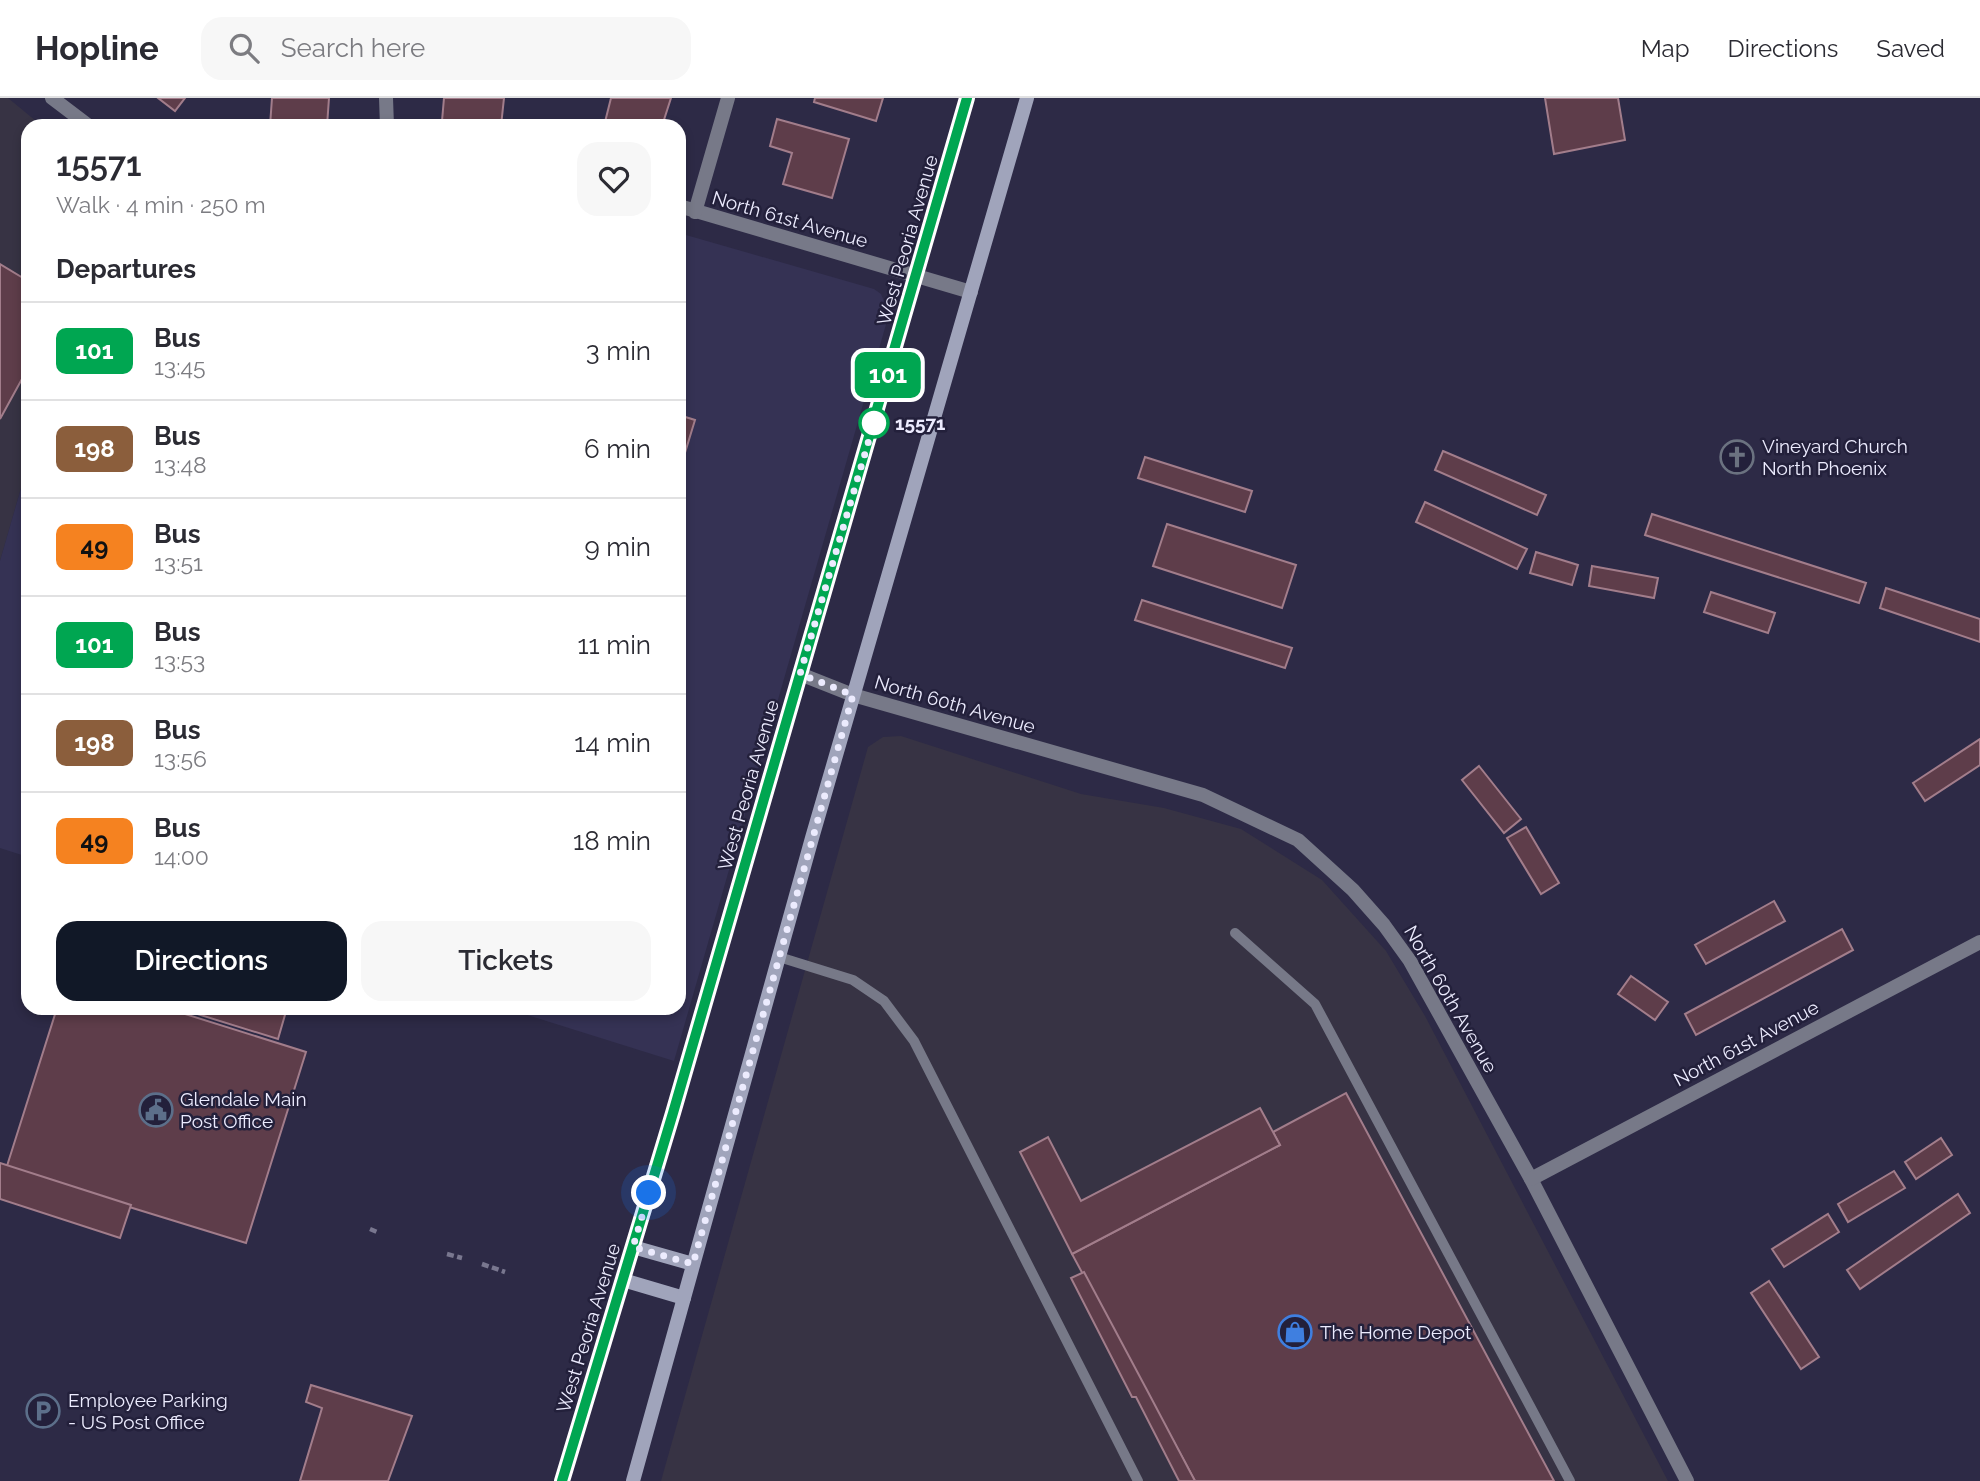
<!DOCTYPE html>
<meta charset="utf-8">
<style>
body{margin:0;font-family:Raleway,sans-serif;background:#f7f7f7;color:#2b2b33;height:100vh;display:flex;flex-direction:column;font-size:26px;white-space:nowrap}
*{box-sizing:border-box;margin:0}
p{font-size:23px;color:#7c7c81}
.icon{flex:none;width:38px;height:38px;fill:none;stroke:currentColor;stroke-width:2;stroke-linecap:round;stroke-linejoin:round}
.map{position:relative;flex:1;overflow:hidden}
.side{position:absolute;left:21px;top:21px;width:665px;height:896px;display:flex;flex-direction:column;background:#fff;border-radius:21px;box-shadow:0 4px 10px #0003}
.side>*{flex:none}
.badge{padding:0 14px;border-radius:10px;font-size:24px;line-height:46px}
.you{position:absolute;width:35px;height:35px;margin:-18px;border:5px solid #fff;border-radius:50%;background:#1a73e8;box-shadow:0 0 0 10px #1a73e833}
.map>.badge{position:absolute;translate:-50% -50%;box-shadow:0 0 0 4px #fff}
h2{padding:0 35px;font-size:26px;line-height:63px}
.round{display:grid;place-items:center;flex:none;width:74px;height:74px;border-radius:21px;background:#f7f7f7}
.headline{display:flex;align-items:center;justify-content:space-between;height:119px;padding:0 35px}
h1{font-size:33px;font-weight:600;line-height:52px}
.button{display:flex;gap:14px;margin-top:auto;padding:14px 35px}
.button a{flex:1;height:80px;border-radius:21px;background:#111827;color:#fff;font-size:28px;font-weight:600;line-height:80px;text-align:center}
.button a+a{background:#f7f7f7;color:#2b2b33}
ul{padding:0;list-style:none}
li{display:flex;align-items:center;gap:21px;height:98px;padding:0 35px;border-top:2px solid #e1e1e2}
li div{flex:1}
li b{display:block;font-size:26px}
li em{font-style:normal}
li .badge{min-width:77px;font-weight:700;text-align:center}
header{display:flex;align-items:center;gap:42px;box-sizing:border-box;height:98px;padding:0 35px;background:#fff;border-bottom:2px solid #e1e1e2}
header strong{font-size:33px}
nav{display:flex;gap:38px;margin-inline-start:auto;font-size:24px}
.search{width:490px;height:63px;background:#f7f7f7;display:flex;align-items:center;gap:18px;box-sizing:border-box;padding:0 24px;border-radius:21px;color:#7c7c81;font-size:26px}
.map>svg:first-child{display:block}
.commercial{fill:#373344}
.built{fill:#353254}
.building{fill:#5e3d4a;stroke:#a27d8b;stroke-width:2}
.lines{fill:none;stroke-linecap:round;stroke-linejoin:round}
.path{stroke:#79778f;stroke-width:4.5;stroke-dasharray:7 3.5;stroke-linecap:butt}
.service{stroke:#777988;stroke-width:10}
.minor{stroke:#777988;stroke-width:14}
.secondary{stroke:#a0a4bb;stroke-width:14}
.line-casing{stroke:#fff;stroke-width:16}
.line{stroke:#00a651;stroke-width:10}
.walk{stroke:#ecebfe;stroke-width:7;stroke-dasharray:0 12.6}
.stop-dot{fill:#fff;stroke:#00a651;stroke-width:3.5}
.labels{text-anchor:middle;stroke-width:5;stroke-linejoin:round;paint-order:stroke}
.street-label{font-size:19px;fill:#ecebfe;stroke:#23203b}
.stop-label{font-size:19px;font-weight:bold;fill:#ecebfe;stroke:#23203b;text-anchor:start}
.poi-label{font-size:19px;fill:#ecebfe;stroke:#23203b;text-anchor:start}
</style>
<header>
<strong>Hopline</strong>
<div class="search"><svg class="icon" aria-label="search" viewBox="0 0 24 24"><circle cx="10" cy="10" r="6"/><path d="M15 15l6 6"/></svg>Search here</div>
<nav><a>Map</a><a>Directions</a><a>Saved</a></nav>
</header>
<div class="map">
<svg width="1980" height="1383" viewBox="0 0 1980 1383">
<rect width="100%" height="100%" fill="#2d2a46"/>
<g class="commercial">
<path d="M0 0H8L42 28H28V366L0 463Z"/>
<path d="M901 638 1081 696 1164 710 1241 731 1322 782 1386 853 1425 918 1668 1383H661L868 649 883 639Z"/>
</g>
<g class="built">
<path d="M679 135 874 191 881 196 889 216 674 963 505 910H679Z"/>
<path d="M28 366V759L0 750V463Z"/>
</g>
<g class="building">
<path d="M158 0H185L175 13Z"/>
<path d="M272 0H329L327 28H270Z"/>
<path d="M444 0H504L501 28 442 23Z"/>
<path d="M611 0H671L662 28H604Z"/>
<path d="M815 0H883L876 23 814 4Z"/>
<path d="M1545 0H1618L1625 42 1554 56Z"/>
<path d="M777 21 849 41 832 100 783 86 792 55 770 48Z"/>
<path d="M0 166 28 183V270L0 321Z"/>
<path d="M679 317 695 322 680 371 679 370Z"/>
<path d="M1443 353 1546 397 1537 417 1435 372Z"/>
<path d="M1145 359 1252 393 1245 414 1138 380Z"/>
<path d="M1425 404 1527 451 1517 471 1416 424Z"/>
<path d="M1652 416 1866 485 1859 505 1645 437Z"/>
<path d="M1167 426 1296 467 1282 510 1153 468Z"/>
<path d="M1536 454 1578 467 1572 487 1530 475Z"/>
<path d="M1592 468 1658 480 1654 500 1589 488Z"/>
<path d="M1886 490 1980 521V544L1880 510Z"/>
<path d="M1711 494 1775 515 1768 535 1704 514Z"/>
<path d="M1142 502 1292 550 1285 570 1135 522Z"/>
<path d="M1980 641V667L1925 703 1913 685Z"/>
<path d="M1479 668 1521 721 1504 735 1462 682Z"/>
<path d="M1526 729 1559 785 1541 796 1507 740Z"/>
<path d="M1774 803 1785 823 1706 866 1695 847Z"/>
<path d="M1842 831 1853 852 1696 937 1685 916Z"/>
<path d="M1631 878 1668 904 1655 922 1618 896Z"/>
<path d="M57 910H166L306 954 246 1145 6 1071Z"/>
<path d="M178 910H287L278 941Z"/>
<path d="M1346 995 1554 1383H1195L1072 1156 1280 1047 1273 1034Z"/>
<path d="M1260 1010 1280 1047 1072 1156 1020 1054 1048 1039 1081 1103Z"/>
<path d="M1941 1040 1952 1057 1916 1081 1905 1064Z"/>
<path d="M0 1065 131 1107 120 1140 0 1101Z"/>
<path d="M1894 1073 1905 1090 1848 1124 1838 1106Z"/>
<path d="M1958 1096 1970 1115 1860 1191 1847 1172Z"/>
<path d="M1828 1116 1839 1134 1784 1169 1772 1151Z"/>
<path d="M1084 1174 1148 1294 1195 1383H1179L1136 1299H1132L1071 1180Z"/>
<path d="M1769 1183 1819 1259 1801 1271 1751 1195Z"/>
<path d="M311 1287 412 1318 388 1383H300L322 1310 306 1304Z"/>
</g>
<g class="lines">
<g class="path">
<path d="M370 1131 377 1134"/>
<path d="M447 1156 462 1160"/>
<path d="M482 1166 505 1174"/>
</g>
<g class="service">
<path d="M1235 835 1315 906 1570 1383"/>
<path d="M779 859 853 882 884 903 914 943 1138 1383"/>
</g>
<g class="minor">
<path d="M52 0 89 28"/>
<path d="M386 0 387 28"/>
<path d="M679 108 971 194"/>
<path d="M695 114 728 0"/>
<path d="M800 576 853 597 1203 697 1298 742 1353 792 1384 827 1410 863 1531 1081 1687 1383"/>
<path d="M1531 1081 1980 844"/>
</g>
<g class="secondary">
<path d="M633 1149 693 1166"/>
<path d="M623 1182 684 1200"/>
<path d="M562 1383 673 1015 967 0"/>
<path d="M633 1383 812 740 1027 0"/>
</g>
</g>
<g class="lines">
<defs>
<path id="line" d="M562 1383 673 1015 967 0"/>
</defs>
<use href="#line" class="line-casing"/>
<use href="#line" class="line"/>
<path class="walk" d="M649 1095 633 1149 693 1166 853 597 800 576 874 325"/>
</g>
<defs>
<symbol id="church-ring" viewBox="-11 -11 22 22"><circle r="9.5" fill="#23203b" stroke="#6b7280" stroke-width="1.5"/><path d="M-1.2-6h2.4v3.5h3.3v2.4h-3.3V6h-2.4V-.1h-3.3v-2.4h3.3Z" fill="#6b7280"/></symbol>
<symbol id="civic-ring" viewBox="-11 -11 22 22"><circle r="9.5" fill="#23203b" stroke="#5c6f8a" stroke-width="1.5"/><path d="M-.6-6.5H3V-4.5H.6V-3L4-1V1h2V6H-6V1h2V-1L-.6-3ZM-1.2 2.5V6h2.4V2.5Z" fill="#5c6f8a"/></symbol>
<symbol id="shop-ring" viewBox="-11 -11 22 22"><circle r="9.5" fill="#23203b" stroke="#3f7fe0" stroke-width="1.5"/><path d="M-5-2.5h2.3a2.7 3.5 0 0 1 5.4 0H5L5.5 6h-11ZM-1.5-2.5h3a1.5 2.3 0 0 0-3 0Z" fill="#3f7fe0"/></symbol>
<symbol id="parking-ring" viewBox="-11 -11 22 22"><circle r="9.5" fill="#23203b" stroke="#5c6f8a" stroke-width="1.5"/><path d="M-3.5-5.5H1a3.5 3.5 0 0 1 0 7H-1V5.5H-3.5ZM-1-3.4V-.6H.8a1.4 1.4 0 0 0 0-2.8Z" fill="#5c6f8a"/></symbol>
</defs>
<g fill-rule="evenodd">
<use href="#church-ring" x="1718" y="340" width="38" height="38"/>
<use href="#civic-ring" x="137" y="993" width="38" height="38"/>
<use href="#shop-ring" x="1276" y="1215" width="38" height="38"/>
<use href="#parking-ring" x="24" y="1294" width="38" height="38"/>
</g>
<circle class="stop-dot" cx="874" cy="325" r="14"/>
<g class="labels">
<g class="street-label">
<text transform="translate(790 121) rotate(16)" y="7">North 61st Avenue</text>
<text transform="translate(907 142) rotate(-74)" y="7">West Peoria Avenue</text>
<text transform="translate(955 606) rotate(16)" y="7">North 60th Avenue</text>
<text transform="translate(748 687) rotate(-74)" y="7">West Peoria Avenue</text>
<text transform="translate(1451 901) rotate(60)" y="7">North 60th Avenue</text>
<text transform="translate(1746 945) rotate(-28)" y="7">North 61st Avenue</text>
<text transform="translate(588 1230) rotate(-73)" y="7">West Peoria Avenue</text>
</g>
<g class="stop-label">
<text x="895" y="332">15571</text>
</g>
<g class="poi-label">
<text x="1762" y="355">Vineyard Church<tspan x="1762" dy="22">North Phoenix</tspan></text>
<text x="180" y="1008">Glendale Main<tspan x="180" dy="22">Post Office</tspan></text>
<text x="1320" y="1241">The Home Depot</text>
<text x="68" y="1309">Employee Parking<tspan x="68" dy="22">- US Post Office</tspan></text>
</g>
</g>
</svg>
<div class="you" style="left:649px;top:1095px"></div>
<b class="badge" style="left:888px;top:277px;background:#00a651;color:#fff">101</b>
<section class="side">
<div class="headline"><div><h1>15571</h1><p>Walk · 4 min · 250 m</p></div><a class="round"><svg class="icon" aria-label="heart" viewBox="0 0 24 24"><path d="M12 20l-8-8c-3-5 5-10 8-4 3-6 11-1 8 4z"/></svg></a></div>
<h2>Departures</h2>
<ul>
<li><span class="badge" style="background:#00a651;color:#fff">101</span><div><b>Bus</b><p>13:45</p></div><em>3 min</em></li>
<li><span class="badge" style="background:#8b5e3c;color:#fff">198</span><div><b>Bus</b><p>13:48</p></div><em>6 min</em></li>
<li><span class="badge" style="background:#f58220;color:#111">49</span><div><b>Bus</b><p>13:51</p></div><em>9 min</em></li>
<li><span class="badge" style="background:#00a651;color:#fff">101</span><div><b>Bus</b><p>13:53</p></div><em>11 min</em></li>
<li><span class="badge" style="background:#8b5e3c;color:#fff">198</span><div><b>Bus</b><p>13:56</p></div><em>14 min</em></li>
<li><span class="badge" style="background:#f58220;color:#111">49</span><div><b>Bus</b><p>14:00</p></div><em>18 min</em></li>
</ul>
<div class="button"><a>Directions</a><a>Tickets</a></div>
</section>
</div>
